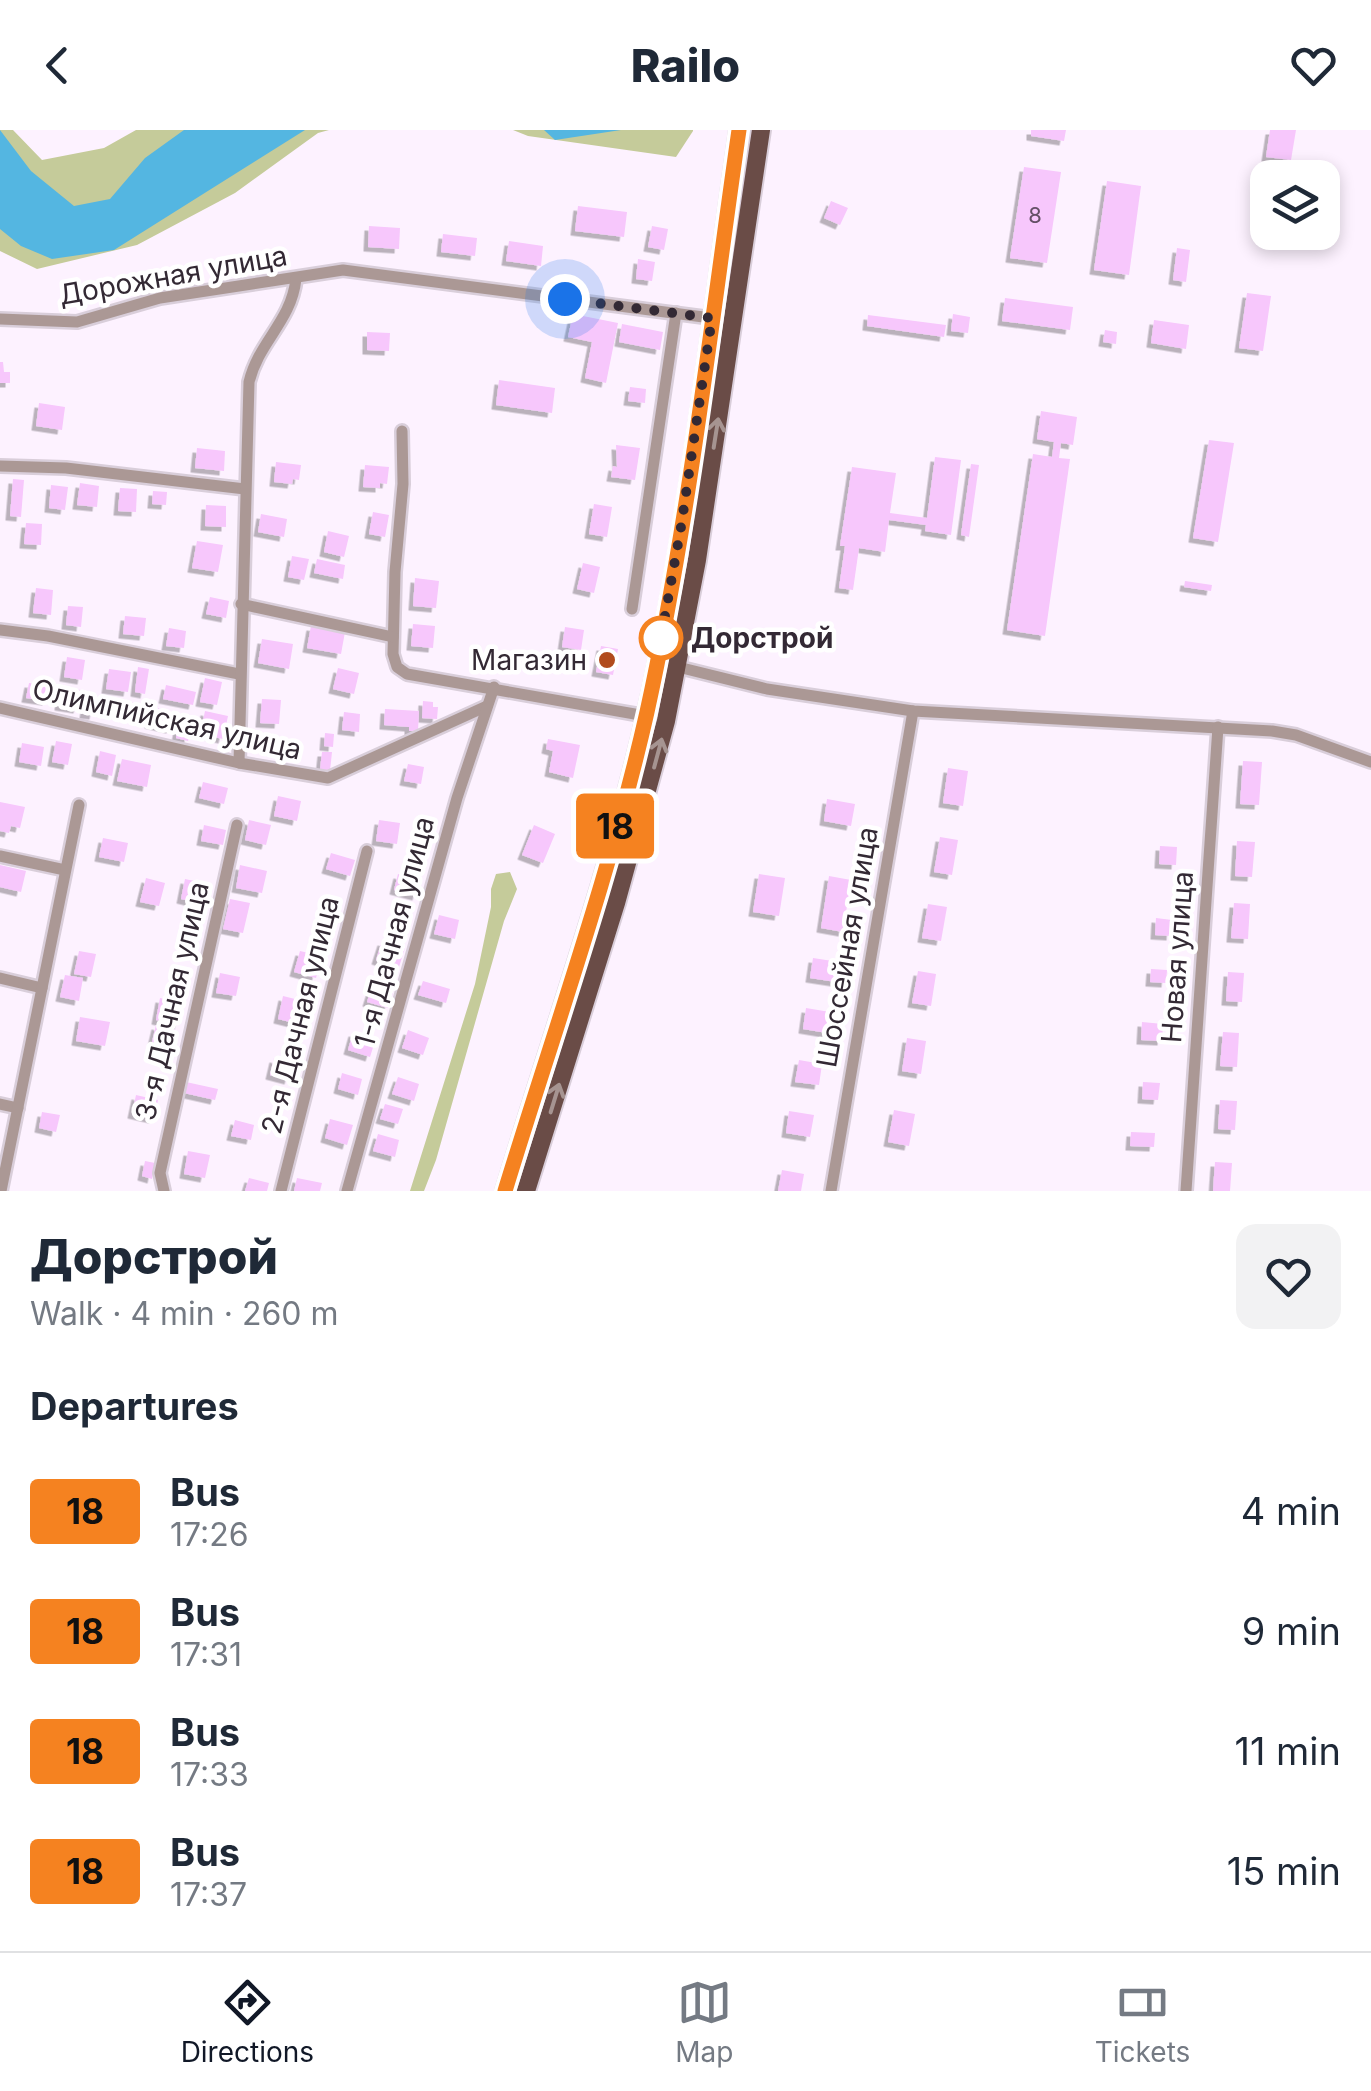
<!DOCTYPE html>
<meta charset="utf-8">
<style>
body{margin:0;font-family:Inter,sans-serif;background:#f2f2f3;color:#1f2937;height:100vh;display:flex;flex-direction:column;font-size:38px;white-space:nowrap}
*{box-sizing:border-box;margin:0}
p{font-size:32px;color:#747a83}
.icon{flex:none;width:55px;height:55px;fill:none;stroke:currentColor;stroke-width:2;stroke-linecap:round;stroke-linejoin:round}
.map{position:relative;height:1061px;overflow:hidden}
.sheet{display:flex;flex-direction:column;background:#fff;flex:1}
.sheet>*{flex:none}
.badge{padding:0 20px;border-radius:8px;font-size:35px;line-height:65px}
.controls{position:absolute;left:1250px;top:30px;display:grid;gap:20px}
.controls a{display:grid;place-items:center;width:90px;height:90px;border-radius:20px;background:#fff;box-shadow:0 5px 15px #0003;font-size:50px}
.you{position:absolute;width:50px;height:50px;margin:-25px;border:8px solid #fff;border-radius:50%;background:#1a73e8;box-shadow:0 0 0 15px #1a73e833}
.map>.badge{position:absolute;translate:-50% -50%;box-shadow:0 0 0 5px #fff}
h2{padding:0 30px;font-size:38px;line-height:90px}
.round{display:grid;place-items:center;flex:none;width:105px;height:105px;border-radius:20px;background:#f2f2f3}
.overview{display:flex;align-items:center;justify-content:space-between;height:170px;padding:0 30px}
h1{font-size:48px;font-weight:800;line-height:75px}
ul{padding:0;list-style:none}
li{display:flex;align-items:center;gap:30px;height:120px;padding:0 30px}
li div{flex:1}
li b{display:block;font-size:38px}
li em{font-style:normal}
li .badge{min-width:110px;font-weight:700;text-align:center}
header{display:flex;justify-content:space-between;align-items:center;height:130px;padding:0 30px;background:#fff;font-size:45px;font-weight:800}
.menu{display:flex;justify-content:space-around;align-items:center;height:140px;border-top:2px solid #e0e1e3;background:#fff;font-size:28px;color:#747a83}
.menu a{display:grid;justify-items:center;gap:5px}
.menu .selected{color:#111827}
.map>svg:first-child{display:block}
.green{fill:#c5cb9a}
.water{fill:#54b6e1}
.building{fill:#f7c7fc;filter:url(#shadow)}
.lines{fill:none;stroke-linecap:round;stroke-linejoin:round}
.minor-casing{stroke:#d9ceda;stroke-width:16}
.primary-casing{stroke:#d9ceda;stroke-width:22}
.minor{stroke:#ab9895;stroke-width:11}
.primary{stroke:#6a4c47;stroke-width:18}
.oneway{stroke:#a69491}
.line-casing{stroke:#fff;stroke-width:22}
.line{stroke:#f58220;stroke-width:15}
.walk{stroke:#332934;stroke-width:10;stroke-dasharray:0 18}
.stop-dot{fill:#fff;stroke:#f58220;stroke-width:5}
.poi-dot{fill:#b14c1d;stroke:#fff;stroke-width:4}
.labels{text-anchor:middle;stroke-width:9;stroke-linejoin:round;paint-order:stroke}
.number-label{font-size:22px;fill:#645066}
.street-label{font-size:28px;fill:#332934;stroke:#fff}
.stop-label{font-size:28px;font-weight:bold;fill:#332934;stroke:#fff;text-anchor:start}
.poi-label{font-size:28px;fill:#332934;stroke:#fff;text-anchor:end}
</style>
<header><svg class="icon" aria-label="back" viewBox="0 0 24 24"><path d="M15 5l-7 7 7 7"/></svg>Railo<svg class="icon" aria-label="heart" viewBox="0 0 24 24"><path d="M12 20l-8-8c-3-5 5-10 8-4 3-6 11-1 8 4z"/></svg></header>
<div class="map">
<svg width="1371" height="1061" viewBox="0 0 1371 1061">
<defs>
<filter id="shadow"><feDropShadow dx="-4.5" dy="4.5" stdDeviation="0" flood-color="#0004"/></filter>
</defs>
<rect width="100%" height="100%" fill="#fdf2ff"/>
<g class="green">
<path d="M0 0H13L42 30 104 18 136 0H329L318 3 235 63 137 115 37 139 0 121Z"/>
<path d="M513 0H693V1L676 27 528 6Z"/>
<path d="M510 742 517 759 504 791 436 1030 424 1061H410L475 854 491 777V759L496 744Z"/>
</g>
<g class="water">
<path d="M0 0 31 41 74 76 110 69 145 28 184 0H305L114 120 52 129 21 116 0 99Z"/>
<path d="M544 0H621L555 10Z"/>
</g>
<g class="building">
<path d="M1031 0H1066L1064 11 1031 6Z"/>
<path d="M1270 0H1296L1291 30 1266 27Z"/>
<path d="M1024 37 1061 42 1047 133 1010 128Z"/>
<path d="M1107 51 1141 56 1129 145 1094 140Z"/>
<path d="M1261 52 1268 53V88L1256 86Z"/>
<path d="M831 71 848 78 840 95 824 88Z"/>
<path d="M578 76 627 82 624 107 575 101Z"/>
<path d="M369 96 400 98 399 119 368 117Z"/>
<path d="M652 96 668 99 664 120 648 117Z"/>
<path d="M443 104 477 108 475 126 441 122Z"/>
<path d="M509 111 543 116 541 136 506 131Z"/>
<path d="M1177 118 1190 120 1186 152 1173 150Z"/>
<path d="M638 129 655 132 652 151 636 149Z"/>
<path d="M1247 163 1271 166 1263 221 1239 218Z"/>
<path d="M1005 168 1073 177 1070 200 1002 191Z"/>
<path d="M573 184 618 193 606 253 585 248 592 212 568 207Z"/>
<path d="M953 184 970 187 968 203 951 201Z"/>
<path d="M868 185 946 195 944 207 867 196Z"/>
<path d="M1154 190 1189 195 1186 219 1151 213Z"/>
<path d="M622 194 663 202 660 220 619 212Z"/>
<path d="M1105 200 1117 202 1116 214 1103 212Z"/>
<path d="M367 202 390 203 389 221 367 220Z"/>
<path d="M0 232H3L4 242H10V253H0Z"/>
<path d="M499 250 555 258 552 283 496 275Z"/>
<path d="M630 257 646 259 645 273 628 271Z"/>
<path d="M39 273 65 277 62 300 36 296Z"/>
<path d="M1041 281 1077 287 1073 315 1061 313 1059 328 1070 329 1045 506 1007 500 1033 324 1052 327 1054 312 1037 309Z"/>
<path d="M1209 310 1234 313 1218 412 1193 408Z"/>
<path d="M616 315 640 318 635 350 611 347 613 336 617 337Z"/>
<path d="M197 318 225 321 224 341 195 338Z"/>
<path d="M935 327 961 330 951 405 925 401 926 395 889 390 885 422 859 418 853 460 839 458 845 416H840L852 337 896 343 890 383 927 388Z"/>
<path d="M276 332 301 335 299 350 293 349 292 354 274 352Z"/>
<path d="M971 334 979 335 969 407 961 405Z"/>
<path d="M365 335 389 337 387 354 380 353V358L363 357Z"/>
<path d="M13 349 24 350 21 387 10 386Z"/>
<path d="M80 353 99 356 97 377 77 375Z"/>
<path d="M51 355 68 357 65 380 49 378Z"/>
<path d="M120 358 137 359 136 382 118 381Z"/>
<path d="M153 361 167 362 166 375 152 374Z"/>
<path d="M594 374 612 377 607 407 589 404Z"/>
<path d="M206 375 226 376V397L205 396Z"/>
<path d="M373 382 389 385 385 407 369 404Z"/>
<path d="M261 384 287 389 284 407 258 402Z"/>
<path d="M26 393 42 394 41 415 24 414Z"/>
<path d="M328 401 349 406 344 427 324 422Z"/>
<path d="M197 411 223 415 218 442 192 438Z"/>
<path d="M292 426 309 429 304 450 288 447Z"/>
<path d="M317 429 345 435 343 449 314 443Z"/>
<path d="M583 433 600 437 594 463 577 459Z"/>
<path d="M415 448 439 451 436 478 413 476Z"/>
<path d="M1185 451 1212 455 1211 461 1184 457Z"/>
<path d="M36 458 53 460 51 485 33 483Z"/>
<path d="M210 467 229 471 226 488 206 484Z"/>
<path d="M68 476 83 477 81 497 66 495Z"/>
<path d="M125 486 146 488 144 506 123 504Z"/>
<path d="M413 494 435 496 433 518 411 516Z"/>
<path d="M311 496 345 502 341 524 307 518Z"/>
<path d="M565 497 584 500 581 520 562 517Z"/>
<path d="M169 498 186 501 184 518 166 516Z"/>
<path d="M262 509 293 514 289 539 258 533Z"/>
<path d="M601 516 618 519 613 545 596 542Z"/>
<path d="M67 527 85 530 82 550 64 547Z"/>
<path d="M138 537 149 539 145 564 135 562Z"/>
<path d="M338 538 359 543 354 564 333 559Z"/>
<path d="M109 539 131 542 128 562 106 559Z"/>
<path d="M205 548 222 552 217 575 200 572Z"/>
<path d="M29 553 49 556 47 571 26 568Z"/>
<path d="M166 555 196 562 193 575 163 569Z"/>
<path d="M61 557 81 560 78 579 59 576Z"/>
<path d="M262 569 281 570 279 594 260 593Z"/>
<path d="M86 571 96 572 94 585 84 584Z"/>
<path d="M423 571 433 572V577H438L437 589 422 588Z"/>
<path d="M129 572 142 574 140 585 127 583Z"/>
<path d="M153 577 175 582 171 599 149 594Z"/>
<path d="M385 579 419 581 418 601H409V597L384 595Z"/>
<path d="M205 581 228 586 223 609 200 604Z"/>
<path d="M344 582 360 584 359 602 342 600Z"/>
<path d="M180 587 193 590 188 611 176 608Z"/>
<path d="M325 603 334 604 333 617 324 616Z"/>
<path d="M548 609 580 615 573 648 549 642 553 621 546 619Z"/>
<path d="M56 611 72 614 68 635 52 632Z"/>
<path d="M22 613 44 617 41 636 19 632Z"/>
<path d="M100 621 116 625 112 646 96 642Z"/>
<path d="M322 622H332L330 641 320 640Z"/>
<path d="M122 629 151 635 147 657 117 651Z"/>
<path d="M1243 631 1262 632 1259 675 1240 674Z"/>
<path d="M408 634 424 637 421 654 404 651Z"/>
<path d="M948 638 968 641 963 676 943 673Z"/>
<path d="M203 652 228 658 224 674 199 668Z"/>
<path d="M278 666 301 671 297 691 274 686Z"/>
<path d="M827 669 855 674 851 696 824 691Z"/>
<path d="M0 672 25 677 20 698 11 696 9 703 0 701Z"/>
<path d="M249 690 271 695 266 715 245 710Z"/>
<path d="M379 690 400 693 397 714 376 711Z"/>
<path d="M204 695 226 700 223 715 201 711Z"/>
<path d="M534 695 555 704 543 733 522 725Z"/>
<path d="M940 707 958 710 952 745 934 742Z"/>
<path d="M103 708 128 713 124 732 99 727Z"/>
<path d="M1237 711 1255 712 1252 747 1235 746Z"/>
<path d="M1160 716 1177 717 1176 735 1159 734Z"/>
<path d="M331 723 355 730 350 746 326 739Z"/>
<path d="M0 735 26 741 21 762 0 757Z"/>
<path d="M240 735 267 741 262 763 236 758Z"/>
<path d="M398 744 421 750 417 766 394 760Z"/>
<path d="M759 744 785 748 779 786 753 782Z"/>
<path d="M829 746 851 750 843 802 821 798Z"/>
<path d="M146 748 165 753 159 776 140 772Z"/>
<path d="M185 749 208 754 205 766 199 764 197 773 181 769Z"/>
<path d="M230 769 250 773 243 803 223 799Z"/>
<path d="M1234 773 1250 774 1248 809 1231 808Z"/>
<path d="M928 774 947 777 941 811 922 808Z"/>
<path d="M439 785 459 790 455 809 434 804Z"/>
<path d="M1156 788 1172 790 1171 806 1155 805Z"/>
<path d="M382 811 405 818 399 837 376 830Z"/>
<path d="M79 821 96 824 91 847 74 844Z"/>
<path d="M300 821 322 826 316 848 294 842Z"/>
<path d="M813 828 839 832 836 852 810 848Z"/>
<path d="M1151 839 1167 840 1166 853 1150 852Z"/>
<path d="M918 841 936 844 931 876 912 873Z"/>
<path d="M1228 842 1244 843 1242 872 1226 871Z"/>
<path d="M220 843 240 847 236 866 216 863Z"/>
<path d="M65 845 83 848 79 871 60 867Z"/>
<path d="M423 851 450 859 446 873 418 865Z"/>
<path d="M372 856 393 863 388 878 367 872Z"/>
<path d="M283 866 307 872 302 895 278 889Z"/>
<path d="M160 868 184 873 179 895 156 890Z"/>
<path d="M806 878 830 882 827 903 803 899Z"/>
<path d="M80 887 110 892 105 916 76 911Z"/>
<path d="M1142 892 1163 894 1162 911 1141 910Z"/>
<path d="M156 895 176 900 172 917 152 912Z"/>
<path d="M408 900 429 908 423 925 402 918Z"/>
<path d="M353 902 376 908 370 927 348 920Z"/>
<path d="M1223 902 1239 903 1237 937 1220 936Z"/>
<path d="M907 908 926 911 921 944 902 941Z"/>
<path d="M274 928 293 933 289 950 270 945Z"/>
<path d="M799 930 822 934 819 955 795 952Z"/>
<path d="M342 943 362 949 358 965 338 959Z"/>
<path d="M398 947 419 954 414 971 392 964Z"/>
<path d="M186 952 218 959 215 970 184 963Z"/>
<path d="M1143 952 1160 953 1158 970 1142 969Z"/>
<path d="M136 965 158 970 154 989 132 984Z"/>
<path d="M1220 970 1237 971 1235 1000 1218 999Z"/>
<path d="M385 974 403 979 398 994 380 989Z"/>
<path d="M894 980 915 984 909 1016 888 1012Z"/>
<path d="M789 981 814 985 810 1007 786 1003Z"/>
<path d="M42 982 60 985 56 1002 39 998Z"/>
<path d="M330 989 353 995 347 1015 325 1008Z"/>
<path d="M235 990 254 995 251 1010 231 1006Z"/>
<path d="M1131 1002 1155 1003 1154 1017 1130 1016Z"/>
<path d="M378 1004 399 1010 395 1027 373 1021Z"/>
<path d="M188 1021 210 1025 205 1048 184 1044Z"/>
<path d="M145 1031 155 1033 152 1049 142 1046Z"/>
<path d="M1215 1032 1232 1033 1230 1061H1213Z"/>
<path d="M782 1040 804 1044 801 1061H778Z"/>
<path d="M249 1048 269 1053 267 1061H245Z"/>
<path d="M297 1048 322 1053 320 1061H294Z"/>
</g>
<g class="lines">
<defs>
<g id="minor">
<path d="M0 189 77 192 160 168 343 140 711 188"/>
<path d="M402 301 403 354 395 442 393 524 397 537 407 544 646 586"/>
<path d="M0 336 66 338 245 359"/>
<path d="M241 474 393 507"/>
<path d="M632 479 676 183"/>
<path d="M0 500 48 506 239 544"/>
<path d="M678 537 767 559 913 581 1272 601 1296 605 1371 632"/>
<path d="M0 578 239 633 328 648 487 576"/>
<path d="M239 633 249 252C259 211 291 192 296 149"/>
<path d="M0 726 65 740"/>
<path d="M0 848 42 858"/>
<path d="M0 974 18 978"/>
<path d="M1 1061 79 675"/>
<path d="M164 1061 160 1043 237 695"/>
<path d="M281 1061 367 721"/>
<path d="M347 1061 457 668 494 557"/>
<path d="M831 1061 913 581"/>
<path d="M1186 1061 1218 597"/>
</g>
<g id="primary">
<path d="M505 1061C553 902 610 744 647 582 690 391 711 194 739 0"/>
<path d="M526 1061 616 773 666 591 697 430 761 0"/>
</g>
</defs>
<use href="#minor" class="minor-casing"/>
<use href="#primary" class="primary-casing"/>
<use href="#minor" class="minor"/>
<use href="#primary" class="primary"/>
</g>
<defs><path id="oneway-shaft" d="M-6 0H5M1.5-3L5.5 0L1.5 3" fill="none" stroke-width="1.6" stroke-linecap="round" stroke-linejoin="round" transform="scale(2.5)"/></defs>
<g class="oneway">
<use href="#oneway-shaft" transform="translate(716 303) rotate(-81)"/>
<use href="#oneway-shaft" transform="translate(658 623) rotate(-75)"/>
<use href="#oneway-shaft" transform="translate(555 968) rotate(-73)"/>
</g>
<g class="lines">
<defs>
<path id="line" d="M505 1061C553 904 611 742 647 582 689 391 711 194 739 0"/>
</defs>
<use href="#line" class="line-casing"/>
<use href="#line" class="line"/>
<path class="walk" d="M565 169 712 188 681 397 661 508"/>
</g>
<circle class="stop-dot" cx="661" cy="508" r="20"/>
<circle class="poi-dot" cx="607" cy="530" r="10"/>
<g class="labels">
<g class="number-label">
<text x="1035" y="93">8</text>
</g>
<g class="street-label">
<text transform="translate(173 145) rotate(-10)" y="10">Дорожная улица</text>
<text transform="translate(167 589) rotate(13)" y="10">Олимпийская улица</text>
<text transform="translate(394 802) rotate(-75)" y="10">1-я Дачная улица</text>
<text transform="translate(847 817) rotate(-80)" y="10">Шоссейная улица</text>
<text transform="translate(1177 827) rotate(-86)" y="10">Новая улица</text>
<text transform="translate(172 871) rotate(-77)" y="10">3-я Дачная улица</text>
<text transform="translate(300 885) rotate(-76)" y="10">2-я Дачная улица</text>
</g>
<g class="stop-label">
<text x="691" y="518">Дорстрой</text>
</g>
<g class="poi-label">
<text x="587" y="540">Магазин</text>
</g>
</g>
</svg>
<div class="controls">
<a><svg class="icon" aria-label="layers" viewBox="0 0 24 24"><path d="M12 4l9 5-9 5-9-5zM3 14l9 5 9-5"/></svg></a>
</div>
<div class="you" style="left:565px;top:169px"></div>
<b class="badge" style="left:615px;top:696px;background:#f58220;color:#111">18</b>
</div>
<section class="sheet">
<div class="overview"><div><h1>Дорстрой</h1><p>Walk · 4 min · 260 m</p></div><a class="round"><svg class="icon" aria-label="heart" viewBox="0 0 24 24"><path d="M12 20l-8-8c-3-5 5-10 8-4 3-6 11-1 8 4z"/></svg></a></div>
<h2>Departures</h2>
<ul>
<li><span class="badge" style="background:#f58220;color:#111">18</span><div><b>Bus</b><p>17:26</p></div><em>4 min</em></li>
<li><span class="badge" style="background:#f58220;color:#111">18</span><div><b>Bus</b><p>17:31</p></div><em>9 min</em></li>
<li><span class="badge" style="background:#f58220;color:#111">18</span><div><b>Bus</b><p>17:33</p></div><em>11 min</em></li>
<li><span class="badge" style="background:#f58220;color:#111">18</span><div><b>Bus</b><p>17:37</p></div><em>15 min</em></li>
</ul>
</section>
<nav class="menu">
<a class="selected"><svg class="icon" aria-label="directions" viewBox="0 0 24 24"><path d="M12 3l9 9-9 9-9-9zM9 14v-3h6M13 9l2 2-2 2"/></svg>Directions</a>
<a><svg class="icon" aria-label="map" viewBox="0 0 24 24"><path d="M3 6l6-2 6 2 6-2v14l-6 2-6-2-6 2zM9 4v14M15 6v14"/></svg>Map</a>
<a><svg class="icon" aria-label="tickets" viewBox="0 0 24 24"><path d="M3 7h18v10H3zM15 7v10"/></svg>Tickets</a>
</nav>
